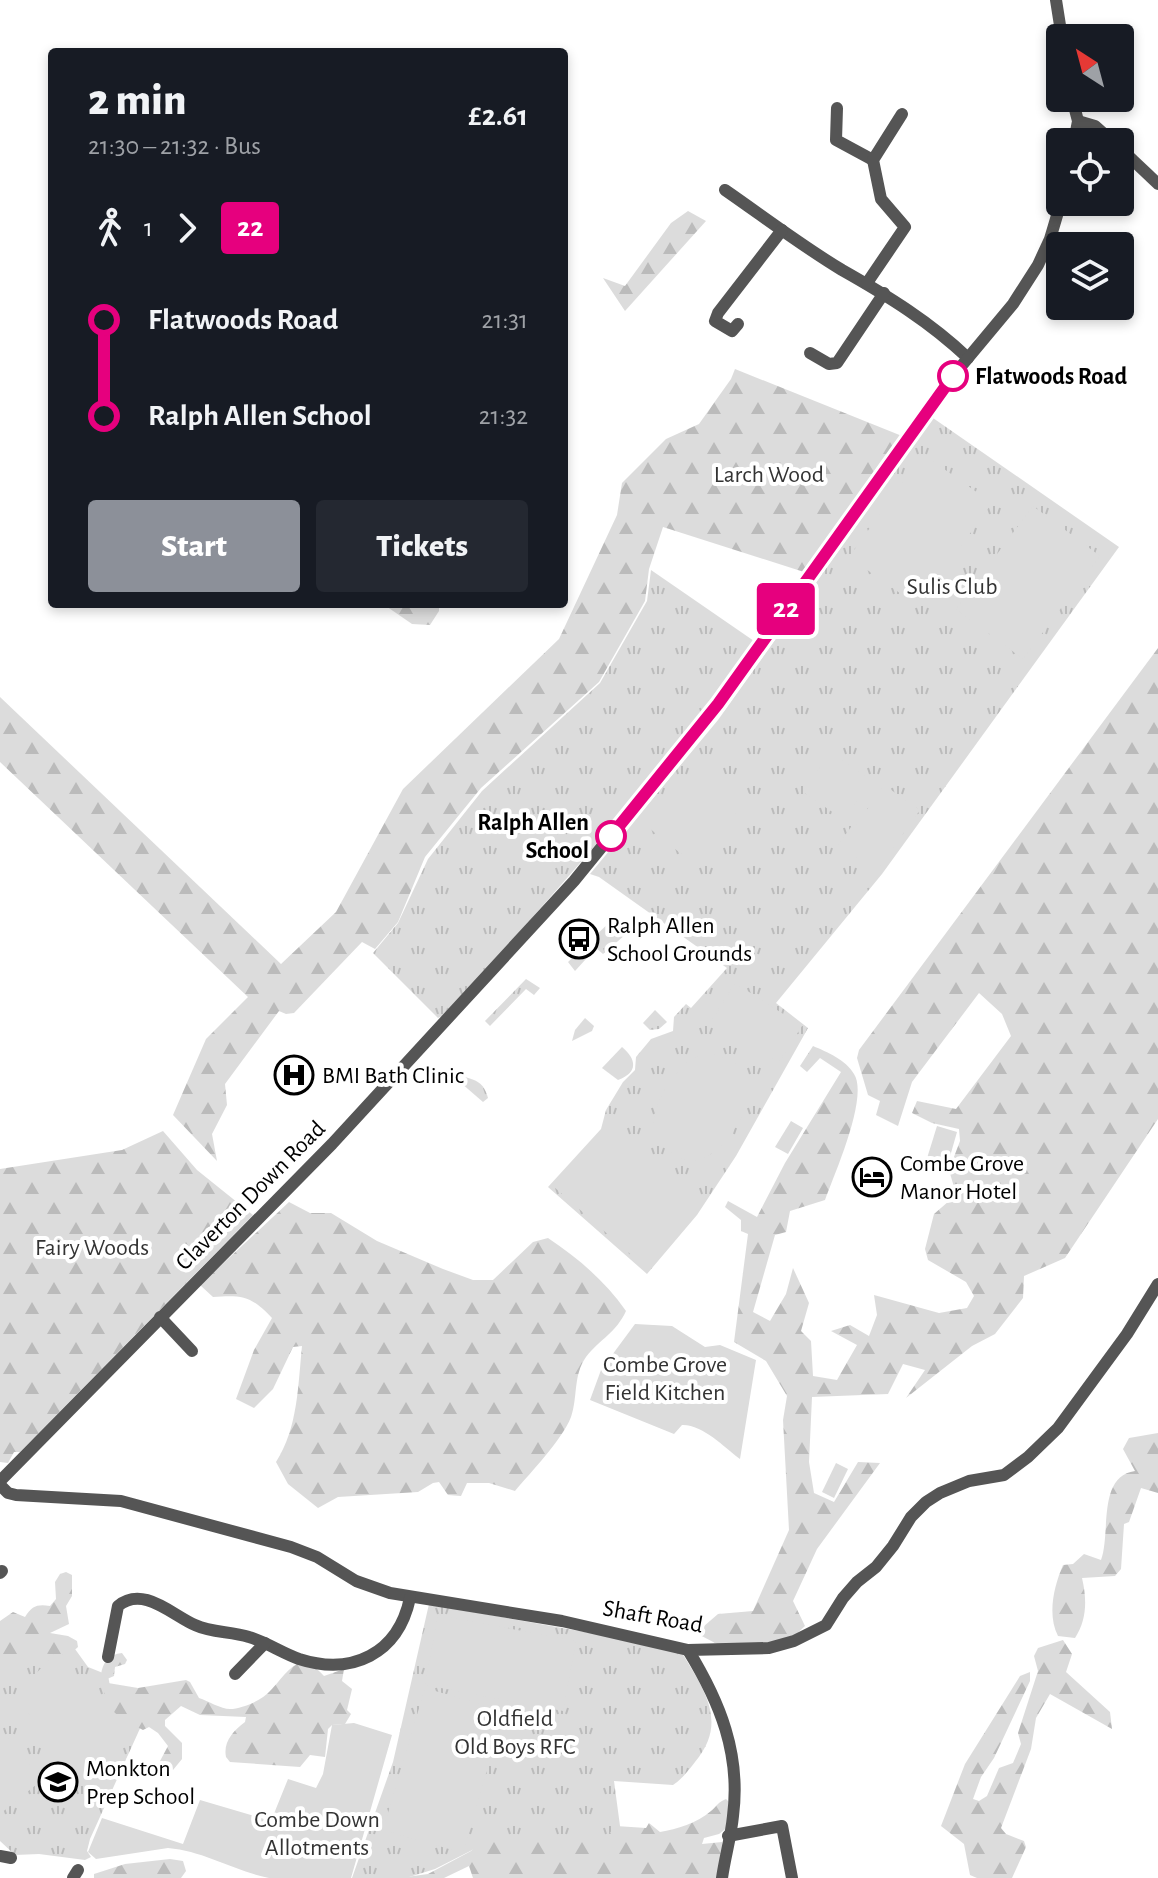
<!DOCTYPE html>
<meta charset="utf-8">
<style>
body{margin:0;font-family:"Alegreya Sans",sans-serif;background:#242831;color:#f1f3f6;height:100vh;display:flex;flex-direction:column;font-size:30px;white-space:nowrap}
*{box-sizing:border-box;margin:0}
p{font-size:26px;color:#9ea1a6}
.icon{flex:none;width:44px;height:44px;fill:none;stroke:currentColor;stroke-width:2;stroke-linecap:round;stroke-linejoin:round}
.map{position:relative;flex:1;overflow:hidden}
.side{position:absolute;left:48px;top:48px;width:520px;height:560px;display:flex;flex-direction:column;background:#171b24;border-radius:8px;box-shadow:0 4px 12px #0003}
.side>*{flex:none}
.badge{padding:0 16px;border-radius:6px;font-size:28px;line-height:52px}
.needle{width:52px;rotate:324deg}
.tools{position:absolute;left:1046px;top:24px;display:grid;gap:16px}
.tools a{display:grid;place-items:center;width:88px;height:88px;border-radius:8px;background:#171b24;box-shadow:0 4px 12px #0003;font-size:40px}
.map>.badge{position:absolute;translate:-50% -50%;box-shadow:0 0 0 4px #fff}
.legs{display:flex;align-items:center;gap:12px;height:88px;padding:0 40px;font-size:26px}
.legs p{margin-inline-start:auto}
.headline{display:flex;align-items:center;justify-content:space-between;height:136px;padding:0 40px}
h1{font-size:44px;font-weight:800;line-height:60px}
.button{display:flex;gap:16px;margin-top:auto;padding:16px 40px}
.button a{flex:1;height:92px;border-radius:8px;background:#8c9099;color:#fff;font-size:32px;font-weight:800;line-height:92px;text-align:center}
.button a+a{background:#242831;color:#f1f3f6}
ul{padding:0 40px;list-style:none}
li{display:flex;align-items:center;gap:28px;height:96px;font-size:30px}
li i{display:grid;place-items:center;width:12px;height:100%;margin:0 10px;background:currentColor}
li i::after{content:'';width:20px;height:20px;margin:-10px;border:6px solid;border-radius:50%;background:#171b24}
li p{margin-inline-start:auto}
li:first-child i{background:linear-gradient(#0000 50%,currentColor 0)}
li:last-child i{background:linear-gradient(currentColor 50%,#0000 0)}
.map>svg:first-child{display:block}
.grass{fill:url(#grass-tufts)}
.forest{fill:url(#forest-firs)}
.garden{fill:#dcdcdc}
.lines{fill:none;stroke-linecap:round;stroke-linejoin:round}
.minor{stroke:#555;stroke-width:12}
.line-1-casing{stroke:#fff;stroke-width:18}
.line-1{stroke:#e6007e;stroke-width:12}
.stop-1-dot{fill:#fff;stroke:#e6007e;stroke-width:4}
.labels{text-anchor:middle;stroke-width:8;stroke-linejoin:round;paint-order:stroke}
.stop-label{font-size:24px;font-weight:bold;fill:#000;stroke:#fff;text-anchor:start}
.park-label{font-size:24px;fill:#333;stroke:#fff}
.poi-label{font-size:24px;fill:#000;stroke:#fff;text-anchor:start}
.street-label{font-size:24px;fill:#000;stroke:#fff}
</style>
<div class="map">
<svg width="1158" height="1878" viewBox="0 0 1158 1878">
<defs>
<pattern id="grass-tufts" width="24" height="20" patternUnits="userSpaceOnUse" patternTransform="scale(2)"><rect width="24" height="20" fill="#dcdcdc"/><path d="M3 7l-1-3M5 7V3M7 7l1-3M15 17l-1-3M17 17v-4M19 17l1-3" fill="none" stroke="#bbb"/></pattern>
<pattern id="forest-firs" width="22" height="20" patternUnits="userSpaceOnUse" patternTransform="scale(2)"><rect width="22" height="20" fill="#dcdcdc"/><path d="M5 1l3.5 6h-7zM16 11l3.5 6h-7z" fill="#bbb"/></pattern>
</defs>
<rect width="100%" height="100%" fill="#fff"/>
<g class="grass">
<path d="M933 418 1119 547 882 874 776 1003 808 1028 736 1156 697 1215 647 1274 548 1187 601 1129 606 1110 623 1082 635 1070 636 1057 651 1039 673 1031 674 1017 686 1004 691 1008 727 968 599 877 590 874 718 720Z"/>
<path d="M651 570 754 641C661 775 554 895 444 1015L438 1018 373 953 398 923 428 859 482 791 600 683 647 601Z"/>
<path d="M614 918 625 928V935L603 954 596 948 575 971 568 962Z"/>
<path d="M526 979 540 988 534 995 526 989 490 1026 485 1021Z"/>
<path d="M655 1010 667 1022 659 1029 650 1030 643 1023Z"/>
<path d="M585 1018 594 1026 592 1031 572 1041 575 1030Z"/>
<path d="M465 1077C479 1081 484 1084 488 1098L483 1102 461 1083Z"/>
<path d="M429 1604 596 1634 682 1653C705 1691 728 1723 695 1762 688 1771 682 1779 673 1785L614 1781 622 1841 488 1842 435 1869 406 1878H352L393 1762Z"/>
<path d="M0 1638 75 1649 88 1667 108 1675 112 1698 142 1724 90 1839 87 1851 91 1857 85 1860 39 1854 15 1855 0 1841Z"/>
</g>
<g class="forest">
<path d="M688 211 706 221 625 311 603 278 625 286 671 223Z"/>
<path d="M735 369 902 436 804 572 663 527 649 569 645 601 599 682 481 788 425 857 398 922 375 949 362 942 294 1013 286 1014 279 1011 225 1084 227 1105 212 1134 217 1161 173 1115 206 1039 248 997 0 762V697L281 964 336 912 403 789 559 639 617 515 622 483 666 439 699 424 731 379Z"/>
<path d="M383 604H439V611L430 625 412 624Z"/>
<path d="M1158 648V1119L1065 1258 1024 1276 1023 1298 995 1334 972 1346 906 1398 925 1370 903 1364 888 1394 812 1397 809 1462 814 1493 834 1502 858 1462 880 1463 817 1549 793 1601 805 1626 789 1641 753 1645 717 1644 696 1633 718 1614 753 1611 789 1530 783 1420 787 1396 766 1361 734 1342 748 1234 741 1231V1220L725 1207 728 1201 757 1217 785 1163 841 1072 820 1058 807 1072 800 1066 813 1046C827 1052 846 1060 854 1074 869 1097 834 1175 825 1200L790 1211 786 1232 775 1235 753 1312 770 1321 786 1294 793 1268 809 1303 801 1331 811 1341 813 1376 837 1380 857 1345 831 1331 850 1325 869 1336 877 1315 874 1295 939 1313 967 1308 974 1296 966 1282 928 1260 925 1249 934 1214 949 1201 954 1187 949 1170 960 1141 959 1129 932 1123 912 1113 917 1101 956 1109 1011 1036 1002 1014 979 993 912 1082 898 1126 876 1115 880 1101 868 1095 857 1058 859 1050Z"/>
<path d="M163 1131 197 1170 253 1215 20 1452H14L8 1463 0 1462V1169L122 1150Z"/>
<path d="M289 1202 310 1213H331L377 1241 443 1269 473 1280H493L533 1242 548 1238C578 1258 605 1281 626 1311 616 1333 600 1339 586 1357 573 1375 578 1397 571 1417 562 1440 531 1472 515 1491L489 1483H467L461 1496 448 1495 439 1482 433 1483 418 1492 338 1497 318 1508 288 1484 276 1462C298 1428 298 1385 302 1346L293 1347 273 1389 254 1408 236 1399 254 1350 272 1318C251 1296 243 1295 213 1297L200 1285Z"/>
<path d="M1158 1433V1493L1141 1488 1129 1522 1124 1524 1121 1569 1115 1576 1082 1578C1087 1599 1087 1620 1075 1638L1058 1636C1047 1615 1054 1586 1063 1565L1073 1564 1084 1554 1101 1560C1111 1534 1097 1476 1135 1471L1123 1449 1129 1438Z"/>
<path d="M66 1572 72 1575V1596L66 1606 69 1624 50 1633 68 1636 77 1641 78 1647C65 1659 55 1654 38 1653L33 1658 0 1664V1621L13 1612 25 1617C32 1606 37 1604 50 1606L56 1599 55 1582 60 1574Z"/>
<path d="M1063 1640 1072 1654 1066 1672 1110 1712 1112 1729 1050 1694 1036 1718 1031 1749 1001 1828 1006 1834 1024 1841 1026 1847 1012 1878H977L970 1875 964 1844 941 1826 965 1764 1020 1676 1030 1672V1681L994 1758 981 1777 973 1799 979 1801 987 1796 999 1768 1013 1763 1021 1744 1018 1733 1038 1671 1034 1656 1038 1648Z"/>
<path d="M122 1653 127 1660 125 1664 115 1667 114 1676 107 1679 108 1683 138 1688 186 1680 190 1682 199 1698C208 1701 221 1709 230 1709 242 1709 262 1700 270 1691 288 1673 298 1647 324 1676L344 1669 342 1681 352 1689 347 1710 351 1714 345 1724 332 1725 328 1729 325 1757 310 1755 300 1767 230 1762 226 1757C223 1742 233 1731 245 1722L246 1717 200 1715 181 1706 165 1720V1726L182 1743V1759L173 1770 164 1768 160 1761 168 1746 158 1733 149 1727 143 1730C118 1718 101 1708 104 1678L101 1675C102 1663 109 1654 122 1653Z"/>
<path d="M726 1799 730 1803 728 1827 719 1834 704 1838 702 1844 722 1842 724 1851 721 1878H473L469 1866 444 1878H399L428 1874 471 1851 482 1841 493 1837 506 1840 517 1836 530 1839 578 1837 587 1835 599 1837 608 1835 616 1826 646 1828 649 1823 660 1832C677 1829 697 1823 711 1811 717 1806 718 1802 726 1799Z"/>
<path d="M170 1859 183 1861 186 1871 181 1878H94V1874L125 1864Z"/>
</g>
<g class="garden">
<path d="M923 454 992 503 918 606 849 557Z"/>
<path d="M1033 506 1100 556 1023 659 956 609Z"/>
<path d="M830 752 871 780 844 820 803 792Z"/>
<path d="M705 758 751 795 695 865 649 828Z"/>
<path d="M884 785 920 810 876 872 838 845 851 827 854 828Z"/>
<path d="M735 983 802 1026 779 1062 712 1020Z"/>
<path d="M622 1047C636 1059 639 1072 618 1080L602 1068Z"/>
<path d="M712 1054C764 1068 759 1094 733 1131 711 1163 682 1175 657 1135 644 1114 675 1068 694 1058 700 1055 706 1055 712 1054Z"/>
<path d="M791 1121 803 1128 788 1154 775 1147Z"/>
<path d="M937 1126 957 1132 945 1174 924 1168Z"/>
<path d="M603 1129 696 1211 646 1268 553 1186Z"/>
<path d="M635 1324 672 1326 705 1347 720 1345 756 1360 740 1459C724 1447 702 1424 682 1425L674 1434 590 1400 601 1370Z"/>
<path d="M836 1463 848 1469 834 1498 822 1492Z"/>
<path d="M438 1615 576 1641 563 1711 425 1685Z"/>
<path d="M50 1659 128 1737 90 1775 12 1698Z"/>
<path d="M425 1688 504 1711 463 1853 383 1830Z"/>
<path d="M354 1723 392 1735 351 1878C326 1878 293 1878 269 1878 234 1871 204 1851 168 1848L96 1859 88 1852 102 1818 183 1844 200 1800 271 1821 288 1779 316 1788 323 1774 332 1725Z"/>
<path d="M0 1728 42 1780 0 1814Z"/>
</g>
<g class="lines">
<g class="minor">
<path d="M1056 0 1062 38"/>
<path d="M1072 98 1078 121 1074 142"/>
<path d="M837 108 836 140 873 160"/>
<path d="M1078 121 1095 126 1113 142"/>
<path d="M1120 148 1158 184"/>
<path d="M725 190C764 217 802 246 842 270 888 296 930 322 968 358"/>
<path d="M867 283 905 227 881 199 873 160 902 114"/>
<path d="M738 324 732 331 715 321 718 313 782 230"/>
<path d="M810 353 829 364 837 363 884 293"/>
<path d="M160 1317 192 1351"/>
<path d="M0 1481 332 1144 574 881 718 704 953 376 1013 304 1038 265 1050 239 1061 202"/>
<path d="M0 1485 8 1493 16 1495 121 1501 291 1547 317 1557 356 1581 390 1593 562 1621 688 1650 769 1648 794 1641 826 1625 843 1598 857 1582 876 1567 893 1546 911 1517 926 1502 940 1493 969 1481 1004 1475 1028 1457 1058 1428 1127 1334 1158 1284"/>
<path d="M0 1573 2 1571"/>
<path d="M688 1650C720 1702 741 1754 733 1816 731 1837 725 1857 722 1878"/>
<path d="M108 1657 118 1606C143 1585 172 1615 195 1625 212 1633 231 1631 249 1637 266 1642 282 1653 299 1659 352 1676 398 1654 410 1598"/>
<path d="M235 1674 265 1643"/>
<path d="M728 1836 782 1826 792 1878"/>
<path d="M0 1856 11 1858"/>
<path d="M73 1878 78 1870"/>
</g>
</g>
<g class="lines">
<defs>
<path id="line-1" d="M611 836 718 704 953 376"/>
</defs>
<use href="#line-1" class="line-1-casing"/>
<use href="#line-1" class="line-1"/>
</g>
<defs>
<symbol id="bus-ring" viewBox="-11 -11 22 22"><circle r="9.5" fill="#fff" stroke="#000" stroke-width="1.5"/><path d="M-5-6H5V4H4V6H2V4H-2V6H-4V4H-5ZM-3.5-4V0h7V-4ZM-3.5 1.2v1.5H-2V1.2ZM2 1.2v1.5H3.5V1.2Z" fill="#000"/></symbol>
<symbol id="hospital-ring" viewBox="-11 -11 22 22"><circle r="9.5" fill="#fff" stroke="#000" stroke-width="1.5"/><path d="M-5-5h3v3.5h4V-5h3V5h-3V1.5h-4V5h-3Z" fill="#000"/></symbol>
<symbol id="hotel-ring" viewBox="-11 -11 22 22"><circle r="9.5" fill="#fff" stroke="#000" stroke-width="1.5"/><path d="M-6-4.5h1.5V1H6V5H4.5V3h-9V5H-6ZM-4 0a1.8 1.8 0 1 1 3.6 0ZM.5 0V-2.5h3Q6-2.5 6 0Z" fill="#000"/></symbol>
<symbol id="school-ring" viewBox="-11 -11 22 22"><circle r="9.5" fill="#fff" stroke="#000" stroke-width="1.5"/><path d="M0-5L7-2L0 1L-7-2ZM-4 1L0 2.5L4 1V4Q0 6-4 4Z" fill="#000"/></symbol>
</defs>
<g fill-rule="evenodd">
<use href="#bus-ring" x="557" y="917" width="44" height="44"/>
<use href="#hospital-ring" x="272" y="1053" width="44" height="44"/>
<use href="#hotel-ring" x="850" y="1155" width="44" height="44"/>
<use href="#school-ring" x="36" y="1760" width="44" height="44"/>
</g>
<g class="stop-1-dot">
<circle cx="953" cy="376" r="14"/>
<circle cx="611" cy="836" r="14"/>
</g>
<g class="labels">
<g class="stop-label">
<text x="975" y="384">Flatwoods Road</text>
<text x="589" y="830" text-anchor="end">Ralph Allen<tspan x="589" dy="28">School</tspan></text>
</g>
<g class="park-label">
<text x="769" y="482">Larch Wood</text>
<text x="952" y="594">Sulis Club</text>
<text x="92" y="1255">Fairy Woods</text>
<text x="665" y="1372">Combe Grove<tspan x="665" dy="28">Field Kitchen</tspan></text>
<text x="515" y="1726">Oldfield<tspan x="515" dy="28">Old Boys RFC</tspan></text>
<text x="317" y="1827">Combe Down<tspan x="317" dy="28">Allotments</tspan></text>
</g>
<g class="poi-label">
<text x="607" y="933">Ralph Allen<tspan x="607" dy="28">School Grounds</tspan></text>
<text x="322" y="1083">BMI Bath Clinic</text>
<text x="900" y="1171">Combe Grove<tspan x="900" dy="28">Manor Hotel</tspan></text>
<text x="86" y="1776">Monkton<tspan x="86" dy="28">Prep School</tspan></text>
</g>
<g class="street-label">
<text transform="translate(250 1195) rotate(-45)" y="8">Claverton Down Road</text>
<text transform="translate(653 1616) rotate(10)" y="8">Shaft Road</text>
</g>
</g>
</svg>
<div class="tools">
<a><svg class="needle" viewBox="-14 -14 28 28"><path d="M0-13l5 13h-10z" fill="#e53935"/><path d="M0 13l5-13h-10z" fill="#9ea1a6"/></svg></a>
<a><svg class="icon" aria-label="locate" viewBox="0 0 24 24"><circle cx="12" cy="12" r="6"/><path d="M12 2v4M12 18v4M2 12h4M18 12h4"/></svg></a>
<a><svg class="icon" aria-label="layers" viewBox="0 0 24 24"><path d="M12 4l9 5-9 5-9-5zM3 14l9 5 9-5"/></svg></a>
</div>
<b class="badge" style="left:786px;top:609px;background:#e6007e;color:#fff">22</b>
<section class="side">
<div class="headline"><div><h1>2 min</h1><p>21:30 – 21:32 · Bus</p></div><b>£2.61</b></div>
<div class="legs"><svg class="icon" aria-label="walk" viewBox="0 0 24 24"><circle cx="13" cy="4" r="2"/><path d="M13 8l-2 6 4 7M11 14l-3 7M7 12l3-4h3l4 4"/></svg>1<svg class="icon" aria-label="forward" viewBox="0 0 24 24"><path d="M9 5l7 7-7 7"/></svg><b class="badge" style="background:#e6007e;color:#fff">22</b></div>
<ul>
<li><i style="color:#e6007e"></i><b>Flatwoods Road</b><p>21:31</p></li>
<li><i style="color:#e6007e"></i><b>Ralph Allen School</b><p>21:32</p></li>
</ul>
<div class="button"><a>Start</a><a>Tickets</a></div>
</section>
</div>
